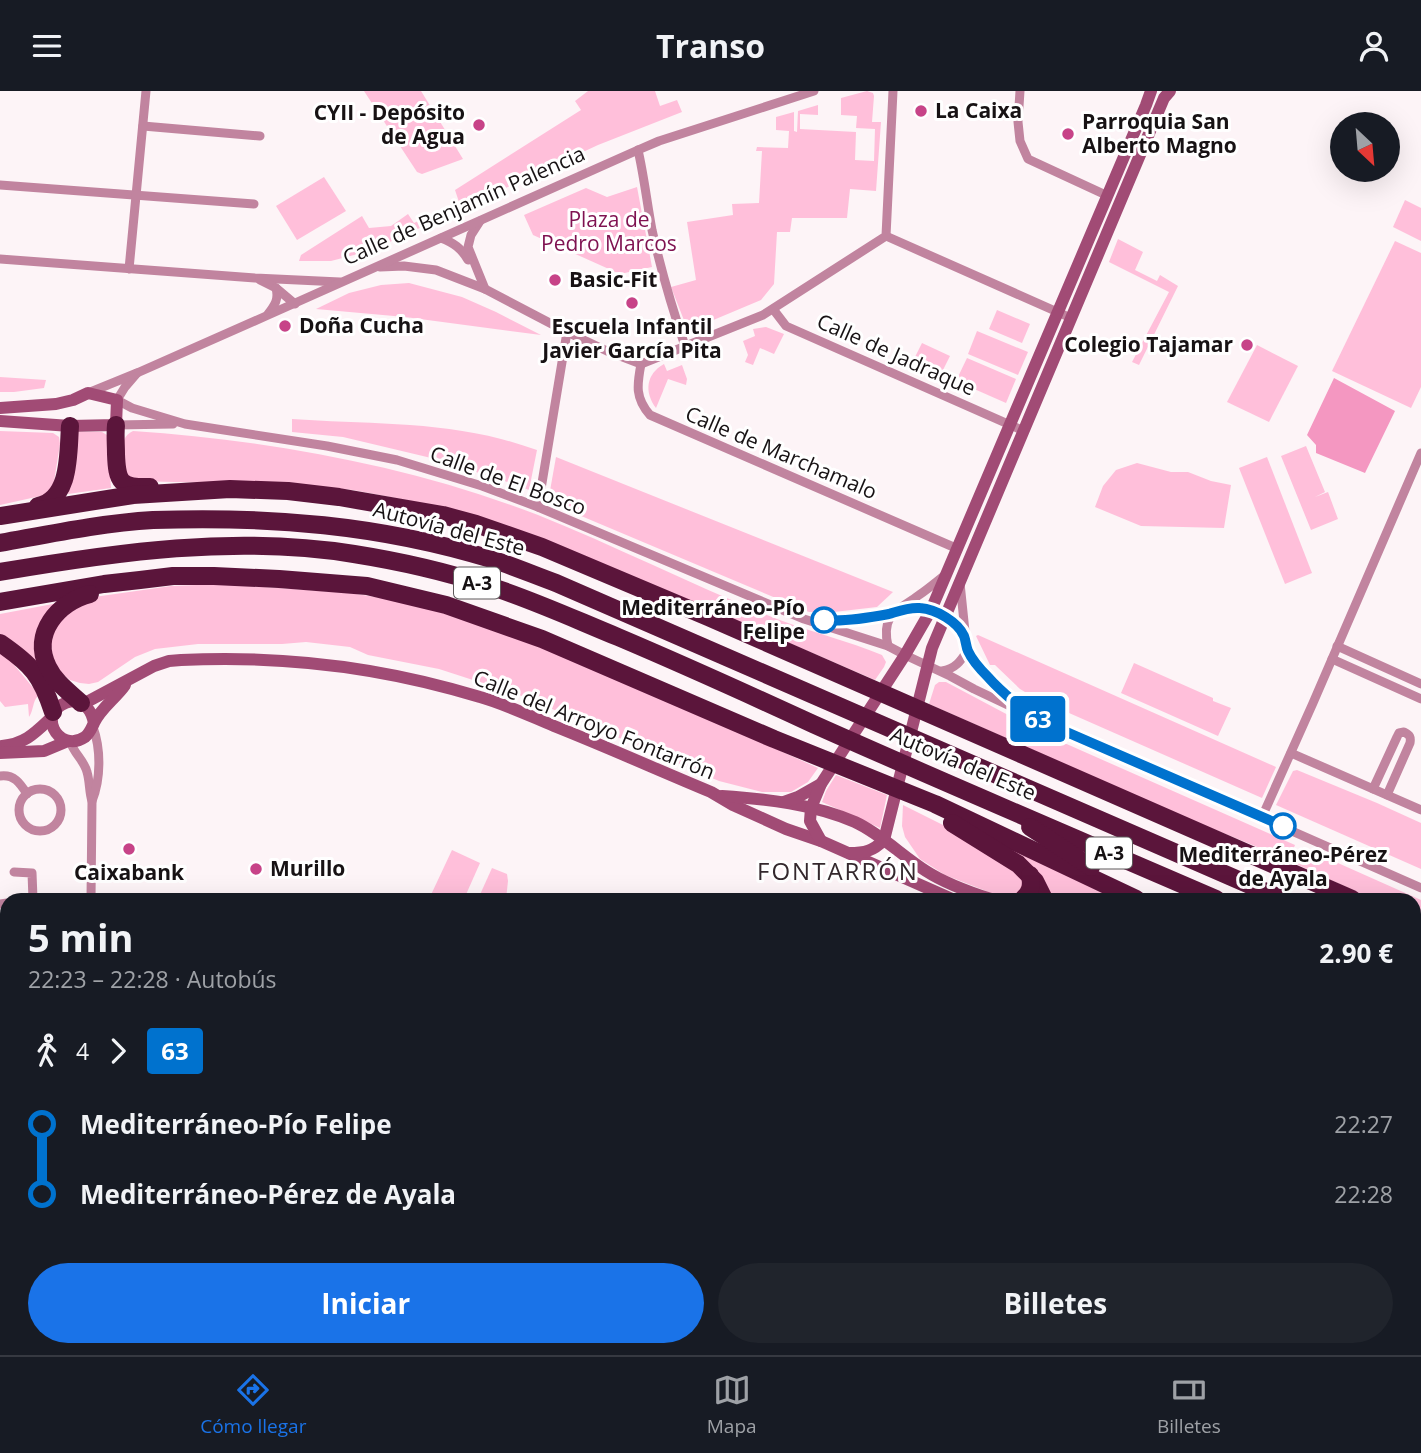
<!DOCTYPE html>
<html lang="es">
<meta charset="utf-8">
<style>
body{margin:0;font-family:"Open Sans",sans-serif;background:#20242c;color:#f1f3f6;height:100vh;display:flex;flex-direction:column;font-size:26px;white-space:nowrap}
*{box-sizing:border-box;margin:0}
p{font-size:23px;color:#9ea1a6}
.icon{flex:none;width:38px;height:38px;fill:none;stroke:currentColor;stroke-width:2;stroke-linecap:round;stroke-linejoin:round}
.map{position:relative;flex:1;overflow:hidden}
.panel{position:absolute;left:0px;top:802px;width:1421px;height:464px;display:flex;flex-direction:column;background:#171b24;border-radius:21px 21px 0 0;box-shadow:0 7px 28px #0002}
.panel>*{flex:none}
.badge{padding:0 14px;border-radius:5px;font-size:24px;line-height:46px}
.needle{width:46px;rotate:154deg}
.buttons{position:absolute;left:1330px;top:21px;display:grid;gap:14px}
.buttons a{display:grid;place-items:center;width:70px;height:70px;border-radius:50%;background:#171b24;box-shadow:0 7px 28px #0002;font-size:35px}
.map>.badge{position:absolute;translate:-50% -50%;box-shadow:0 0 0 4px #fff}
.legs{display:flex;align-items:center;gap:10px;height:77px;padding:0 28px;font-size:23px}
.legs p{margin-inline-start:auto}
.head{display:flex;align-items:center;justify-content:space-between;height:119px;padding:0 28px}
h1{font-size:38px;font-weight:700;line-height:52px}
.button{display:flex;gap:14px;margin-top:auto;padding:14px 28px}
.button a{flex:1;height:80px;border-radius:42px;background:#1a73e8;color:#fff;font-size:28px;font-weight:700;line-height:80px;text-align:center}
.button a+a{background:#20242c;color:#f1f3f6}
ul{padding:0 28px;list-style:none}
li{display:flex;align-items:center;gap:24px;height:70px;font-size:26px}
li i{display:grid;place-items:center;width:10px;height:100%;margin:0 9px;background:currentColor}
li i::after{content:'';width:18px;height:18px;margin:-9px;border:5px solid;border-radius:50%;background:#171b24}
li p{margin-inline-start:auto}
li:first-child i{background:linear-gradient(#0000 50%,currentColor 0)}
li:last-child i{background:linear-gradient(currentColor 50%,#0000 0)}
header{display:flex;justify-content:space-between;align-items:center;height:91px;padding:0 28px;background:#171b24;font-size:32px;font-weight:700}
.tab-bar{display:flex;justify-content:space-around;align-items:center;height:98px;border-top:2px solid #363941;background:#171b24;font-size:19px;color:#9ea1a6}
.tab-bar a{display:grid;justify-items:center;gap:4px}
.tab-bar .on{color:#1a73e8}
.map>svg:first-child{display:block}
.green{fill:#ffbfda}
.water{fill:#f497c1}
.lines{fill:none;stroke-linecap:round;stroke-linejoin:round}
.street{stroke:#c1849f;stroke-width:9}
.secondary{stroke:#a14b75;stroke-width:12}
.highway{stroke:#5b153b;stroke-width:18}
.line-1-casing{stroke:#fff;stroke-width:16}
.line-1{stroke:#0072ce;stroke-width:10}
.poi-dot{fill:#c74388;stroke:#fff;stroke-width:2.5}
.stop-1-dot{fill:#fff;stroke:#0072ce;stroke-width:3.5}
.labels{text-anchor:middle;stroke-width:6;stroke-linejoin:round;paint-order:stroke}
.shield{fill:#fff;stroke:#5d595a;stroke-width:2}
.shield-label{font-size:19px;font-weight:bold;fill:#171214}
.poi-label{font-size:21px;font-weight:bold;fill:#171214;stroke:#fff;text-anchor:start}
.street-label{font-size:21px;fill:#171214;stroke:#fff}
.park-label{font-size:21px;fill:#7f1251;stroke:#fff}
.stop-label{font-size:21px;font-weight:bold;fill:#171214;stroke:#fff;text-anchor:end}
.quarter-label{font-size:24px;letter-spacing:2px;fill:#34282d;stroke:#fff}
</style>
<header><svg class="icon" aria-label="menu" viewBox="0 0 24 24"><path d="M4 6h16M4 12h16M4 18h16"/></svg>Transo<svg class="icon" aria-label="person" viewBox="0 0 24 24"><circle cx="12" cy="8" r="4"/><path d="M4 21q1-7 8-7t8 7"/></svg></header>
<div class="map">
<svg width="1421" height="1264" viewBox="0 0 1421 1264">
<rect width="100%" height="100%" fill="#fdf4f7"/>
<g class="green">
<path d="M364 0H421L463 68 422 83 417 81Z"/>
<path d="M588 0H655L660 15 677 9 682 21 598 54 381 155 354 164 331 170H299L301 164 362 125 369 137 391 135 408 123 414 132 459 111 455 99 581 19 575 10Z"/>
<path d="M867 0 873 2 874 5 872 31H881L876 100 850 98 847 127H792L790 141H777L774 193 761 209 692 238 687 237 671 196 696 189 687 131 733 124 732 113 759 112 762 60H756L757 56 788 57 789 40 776 39V26L794 21V40L797 41 798 20 818 14V24L800 23V38L856 41 855 69 874 70 875 38 856 37 857 25 841 24V7Z"/>
<path d="M324 86 346 120 297 149 276 115Z"/>
<path d="M637 96 652 176 620 183 533 144 524 124 586 97 607 106Z"/>
<path d="M1405 109 1421 117V150L1393 136Z"/>
<path d="M1118 148 1143 161 1135 179 1157 190 1160 184 1178 195 1139 274 1132 271 1169 201 1109 171Z"/>
<path d="M1395 150 1421 162V296L1411 317 1332 280Z"/>
<path d="M409 192 462 206 496 221 541 244 405 226 316 218 349 202 381 194Z"/>
<path d="M997 219 1030 233 1022 252 989 238Z"/>
<path d="M766 236 784 243 774 263 760 257 753 274 745 271 748 264 743 250 755 245 753 238Z"/>
<path d="M977 240 1028 261 1018 284 968 263Z"/>
<path d="M922 252 950 265 942 281 914 268Z"/>
<path d="M1257 254 1298 275 1269 331 1227 311Z"/>
<path d="M967 267 1016 288 1006 312 956 290Z"/>
<path d="M664 273 667 280 682 274 687 288 686 294 668 288 656 317C644 301 646 283 664 273Z"/>
<path d="M0 286 46 289 44 297 14 301H0Z"/>
<path d="M292 328C361 333 433 330 501 348 513 351 525 355 537 359L529 399 499 388 427 366 343 346 292 341Z"/>
<path d="M0 340 53 342 59 346 60 353 53 397 45 404 0 414Z"/>
<path d="M133 340C268 349 411 375 538 424 618 456 696 496 777 528 812 541 848 550 882 564L886 571 884 576 875 589 680 505 504 434 427 413 353 399 293 394 133 390 123 378C123 364 118 347 133 340Z"/>
<path d="M78 341H102L107 344 111 397 68 403Z"/>
<path d="M1306 355 1325 401 1315 406 1328 401 1338 428 1311 439 1281 365Z"/>
<path d="M556 366 893 501 877 516 834 521H809L548 411Z"/>
<path d="M1267 366 1312 482 1285 493 1239 377Z"/>
<path d="M1137 372 1171 381H1188L1211 390 1231 394 1224 437 1141 435 1095 416 1103 395 1116 379Z"/>
<path d="M222 493 350 502 401 510 502 539 748 645 818 677 808 691 791 701H762L719 690 522 605 439 578 368 564 350 556 306 551 282 553H198L155 558 135 566 98 591 89 593 80 592 70 589 60 581 53 568 49 541 80 508 171 495Z"/>
<path d="M58 512 44 577 0 545V523Z"/>
<path d="M978 544 1276 676 1262 707 1035 607 1020 598 995 574H990L976 545Z"/>
<path d="M0 557 35 599 38 605C32 611 34 619 29 626L28 613 5 616 0 610Z"/>
<path d="M1134 572 1213 607V610L1231 617 1218 645 1121 602Z"/>
<path d="M939 591H946L1044 643 1295 754 1289 769 1184 726 929 613 935 594Z"/>
<path d="M1297 679 1377 712 1421 732V778L1276 714 1293 680Z"/>
<path d="M836 684 887 704 880 737 822 711 826 700Z"/>
<path d="M903 714 945 735 1025 784 1022 803 1013 807 999 805 945 784 920 768 905 746 902 735Z"/>
<path d="M991 749 1131 808H1052Z"/>
<path d="M1302 756 1421 809V830L1414 827V808H1372L1296 773Z"/>
<path d="M452 759 480 772 464 808H429Z"/>
<path d="M492 777 507 783 508 790 506 808H478Z"/>
</g>
<path class="water" d="M1334 287 1395 320 1365 382 1316 362V354L1307 344Z"/>
<g class="lines">
<g class="street">
<path d="M1020 0 1018 31 1020 50 1028 68 1108 105"/>
<path d="M143 35 260 45"/>
<path d="M638 59C644 85 647 112 652 139 661 179 672 217 685 255"/>
<path d="M0 94 254 113"/>
<path d="M480 130 471 144 468 156 485 198"/>
<path d="M886 145 1071 227"/>
<path d="M441 147C454 152 461 157 468 169"/>
<path d="M0 168 255 187 340 191"/>
<path d="M380 176 404 175 436 179 485 198 567 241 607 260 641 273 763 224 886 145 893 0"/>
<path d="M129 178 146 0"/>
<path d="M260 189 276 197 295 213"/>
<path d="M773 218 786 235 1024 340"/>
<path d="M268 223C275 214 279 208 276 197"/>
<path d="M641 273C637 294 635 307 650 324L958 458"/>
<path d="M137 282 125 296 117 309 132 317 185 333 327 355 397 369 482 395 538 416 804 528 888 555 905 564 950 585 974 598 1033 626 1421 797"/>
<path d="M88 302 137 282 266 225 638 59 659 50 814 0"/>
<path d="M116 334 173 333"/>
<path d="M538 416 567 241"/>
<path d="M820 529C840 530 860 528 880 524 889 523 898 519 907 517 930 513 955 528 966 548"/>
<path d="M888 555C881 523 896 521 919 504 928 498 936 491 945 484"/>
<path d="M1337 555 1421 593"/>
<path d="M967 560 987 585 1020 616"/>
<path d="M1332 568 1421 608"/>
<path d="M942 580C955 578 961 570 967 560L960 492"/>
<path d="M70 650C74 663 84 669 87 681 90 691 89 701 92 710L91 808"/>
<path d="M1291 662 1421 719"/>
<path d="M0 685C14 683 20 692 27 703"/>
<path d="M1373 698 1397 646 1399 642 1404 641C1410 644 1411 646 1410 652L1387 704"/>
<circle cx="40" cy="719" r="21"/>
<path d="M92 710C101 688 101 658 93 636"/>
<path d="M1262 726 1313 612 1421 362"/>
<path d="M14 781 32 782 33 808"/>
<path d="M0 813 7 812"/>
<path d="M0 1003H7"/>
<path d="M0 1023H7"/>
<path d="M1414 1174 1421 1175"/>
<path d="M660 1258 663 1264"/>
<path d="M1387 1258V1264"/>
</g>
<g class="secondary">
<path d="M0 317 56 313 73 309 88 302 117 309 116 334 70 335 0 330"/>
<path d="M83 613 154 575 169 570 181 569C284 564 382 576 480 606 505 613 530 625 554 635 607 656 658 679 711 701L733 714 786 738 821 750 952 808"/>
<path d="M94 632C91 618 86 613 72 610 33 618 58 664 85 646 90 642 91 638 94 632 100 618 116 607 125 594"/>
<path d="M2 655C25 653 35 642 51 627"/>
<path d="M0 662 44 660 68 650"/>
<path d="M722 705C767 708 813 713 855 731 881 743 902 765 926 780 946 793 969 801 991 808"/>
<path d="M784 711 798 706 821 693"/>
<path d="M821 750 810 730 811 717 821 693 905 564 931 519 1146 14 1151 0"/>
<path d="M849 762C865 762 873 760 884 749L932 557 1164 7 1170 0"/>
<path d="M1414 1010 1421 1013"/>
<path d="M0 1083H7"/>
</g>
<g class="highway">
<path d="M116 334C115 344 116 354 116 363 117 391 120 397 150 396"/>
<path d="M38 415C71 408 68 362 70 335"/>
<path d="M0 425 133 404 230 398 288 400 339 406 443 424 476 433 542 456 708 526 1352 808"/>
<path d="M0 452C50 443 102 432 153 429 269 425 380 434 491 468 513 475 534 484 556 492L1282 808"/>
<path d="M0 481C117 461 235 444 354 463 398 470 443 480 486 494 531 508 574 528 618 546 684 574 748 603 813 633 947 693 1082 750 1216 808"/>
<path d="M0 511 104 493 140 489 173 485H214L279 488 367 495 446 514 542 548 774 648 935 713 1136 808"/>
<path d="M0 552C32 574 41 584 53 621"/>
<path d="M81 612C69 601 55 591 48 576 31 543 58 511 90 503"/>
<path d="M952 732 1018 773 1035 790 1044 808"/>
<path d="M1030 736 1091 776"/>
<path d="M1023 808C1031 801 1032 794 1030 784"/>
<path d="M1414 835 1421 839"/>
<path d="M1414 866 1421 869"/>
<path d="M1414 895 1421 898"/>
<path d="M1414 929 1421 932"/>
</g>
</g>
<g class="lines">
<defs>
<path id="line-1" d="M824 529C845 531 868 527 889 523 899 520 909 516 920 517 936 518 958 531 964 545 966 550 966 556 968 560 972 569 981 579 988 586 1001 601 1017 613 1032 626L1283 735"/>
</defs>
<use href="#line-1" class="line-1-casing"/>
<use href="#line-1" class="line-1"/>
</g>
<g class="poi-dot">
<circle cx="921" cy="20" r="7"/>
<circle cx="479" cy="34" r="7"/>
<circle cx="1068" cy="43" r="7"/>
<circle cx="555" cy="189" r="7"/>
<circle cx="632" cy="212" r="7"/>
<circle cx="285" cy="235" r="7"/>
<circle cx="1247" cy="254" r="7"/>
<circle cx="129" cy="758" r="7"/>
<circle cx="256" cy="778" r="7"/>
</g>
<g class="stop-1-dot">
<circle cx="824" cy="529" r="12"/>
<circle cx="1283" cy="735" r="12"/>
</g>
<g class="labels">
<g class="shield">
<rect x="454" y="476.5" width="46" height="31" rx="5"/>
<rect x="1086" y="746.5" width="46" height="31" rx="5"/>
</g>
<g class="shield-label">
<text x="477" y="499">A-3</text>
<text x="1109" y="769">A-3</text>
</g>
<g class="poi-label">
<text x="935" y="27">La Caixa</text>
<text x="465" y="29" text-anchor="end">CYII - Depósito<tspan x="465" dy="24">de Agua</tspan></text>
<text x="1082" y="38">Parroquia San<tspan x="1082" dy="24">Alberto Magno</tspan></text>
<text x="569" y="196">Basic-Fit</text>
<text x="299" y="242">Doña Cucha</text>
<text x="632" y="243" text-anchor="middle">Escuela Infantil<tspan x="632" dy="24">Javier García Pita</tspan></text>
<text x="1233" y="261" text-anchor="end">Colegio Tajamar</text>
<text x="270" y="785">Murillo</text>
<text x="129" y="789" text-anchor="middle">Caixabank</text>
</g>
<g class="street-label">
<text transform="translate(464 115) rotate(-24)" y="7">Calle de Benjamín Palencia</text>
<text transform="translate(896 264) rotate(24)" y="7">Calle de Jadraque</text>
<text transform="translate(781 362) rotate(23)" y="7">Calle de Marchamalo</text>
<text transform="translate(508 390) rotate(20)" y="7">Calle de El Bosco</text>
<text transform="translate(449 438) rotate(15)" y="7">Autovía del Este</text>
<text transform="translate(594 634) rotate(22)" y="7">Calle del Arroyo Fontarrón</text>
<text transform="translate(963 673) rotate(23)" y="7">Autovía del Este</text>
</g>
<g class="park-label">
<text x="609" y="136">Plaza de<tspan x="609" dy="24">Pedro Marcos</tspan></text>
</g>
<g class="stop-label">
<text x="805" y="524">Mediterráneo-Pío<tspan x="805" dy="24">Felipe</tspan></text>
<text x="1283" y="771" text-anchor="middle">Mediterráneo-Pérez<tspan x="1283" dy="24">de Ayala</tspan></text>
</g>
<g class="quarter-label">
<text x="838" y="789">FONTARRÓN</text>
</g>
</g>
</svg>
<div class="buttons">
<a><svg class="needle" viewBox="-14 -14 28 28"><path d="M0-13l5 13h-10z" fill="#e53935"/><path d="M0 13l5-13h-10z" fill="#9ea1a6"/></svg></a>
</div>
<b class="badge" style="left:1038px;top:628px;background:#0072ce;color:#fff">63</b>
<section class="panel">
<div class="head"><div><h1>5 min</h1><p>22:23 – 22:28 · Autobús</p></div><b>2.90 €</b></div>
<div class="legs"><svg class="icon" aria-label="walk" viewBox="0 0 24 24"><circle cx="13" cy="4" r="2"/><path d="M13 8l-2 6 4 7M11 14l-3 7M7 12l3-4h3l4 4"/></svg>4<svg class="icon" aria-label="forward" viewBox="0 0 24 24"><path d="M9 5l7 7-7 7"/></svg><b class="badge" style="background:#0072ce;color:#fff">63</b></div>
<ul>
<li><i style="color:#0072ce"></i><b>Mediterráneo-Pío Felipe</b><p>22:27</p></li>
<li><i style="color:#0072ce"></i><b>Mediterráneo-Pérez de Ayala</b><p>22:28</p></li>
</ul>
<div class="button"><a>Iniciar</a><a>Billetes</a></div>
</section>
</div>
<nav class="tab-bar">
<a class="on"><svg class="icon" aria-label="directions" viewBox="0 0 24 24"><path d="M12 3l9 9-9 9-9-9zM9 14v-3h6M13 9l2 2-2 2"/></svg>Cómo llegar</a>
<a><svg class="icon" aria-label="map" viewBox="0 0 24 24"><path d="M3 6l6-2 6 2 6-2v14l-6 2-6-2-6 2zM9 4v14M15 6v14"/></svg>Mapa</a>
<a><svg class="icon" aria-label="tickets" viewBox="0 0 24 24"><path d="M3 7h18v10H3zM15 7v10"/></svg>Billetes</a>
</nav>
